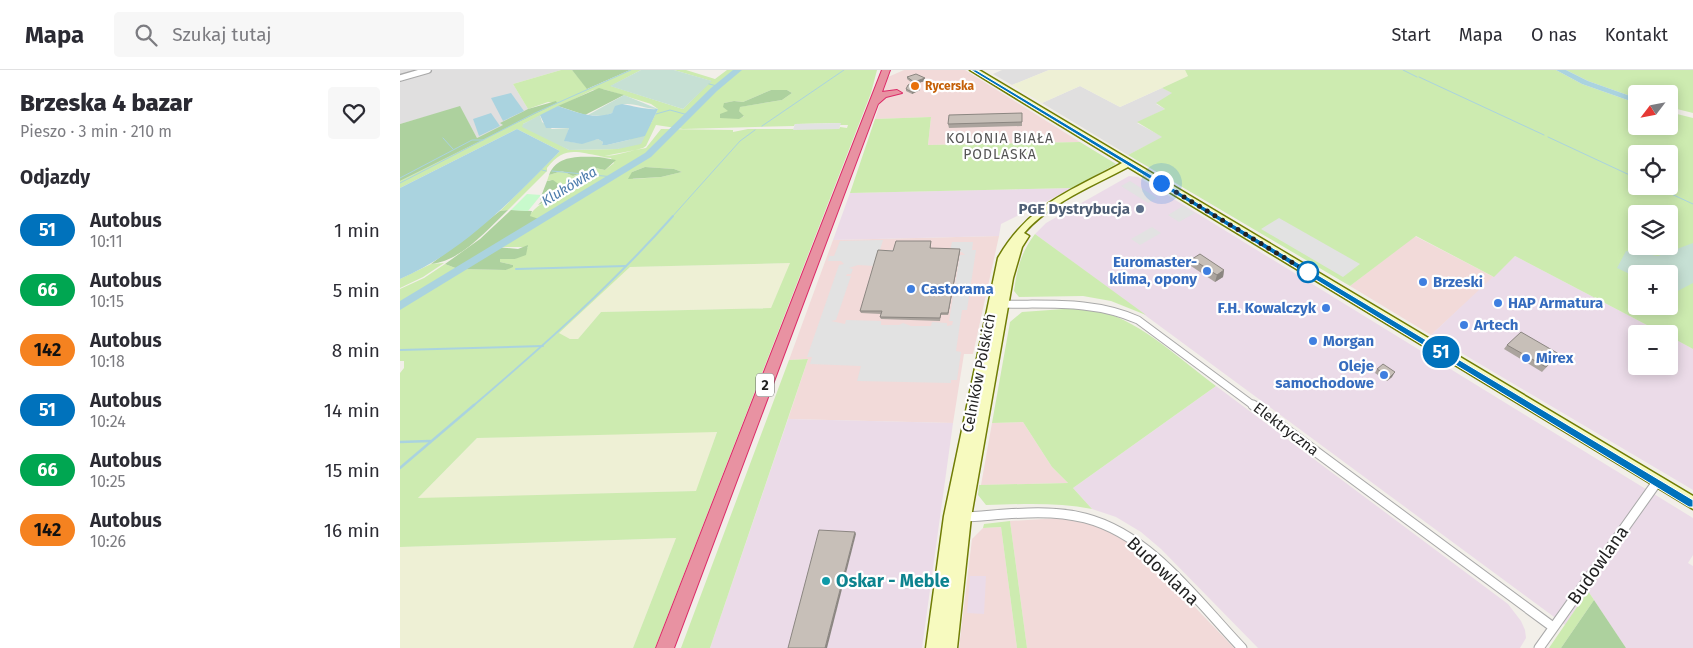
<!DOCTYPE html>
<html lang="pl">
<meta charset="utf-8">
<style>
body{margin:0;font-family:"Fira Sans",sans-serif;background:#f7f7f7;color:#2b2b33;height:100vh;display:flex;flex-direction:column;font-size:19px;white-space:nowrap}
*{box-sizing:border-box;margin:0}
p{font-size:16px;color:#7c7c81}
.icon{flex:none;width:28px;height:28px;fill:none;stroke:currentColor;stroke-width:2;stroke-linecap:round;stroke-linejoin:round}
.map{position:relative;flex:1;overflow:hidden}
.panel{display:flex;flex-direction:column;background:#fff;width:400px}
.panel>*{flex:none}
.badge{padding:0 10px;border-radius:16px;font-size:18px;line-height:32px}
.needle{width:32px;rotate:238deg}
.fabs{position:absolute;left:1228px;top:15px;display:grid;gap:10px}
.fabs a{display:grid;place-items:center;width:50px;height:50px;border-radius:5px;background:#fff;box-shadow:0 2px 12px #0003;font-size:25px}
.you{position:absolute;width:25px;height:25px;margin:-12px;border:4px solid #fff;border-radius:50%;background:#1a73e8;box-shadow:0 0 0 8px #1a73e833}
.map>.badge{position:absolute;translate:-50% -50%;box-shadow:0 0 0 2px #fff}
h2{padding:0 20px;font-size:19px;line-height:45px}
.round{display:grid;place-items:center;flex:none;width:52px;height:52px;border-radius:5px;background:#f7f7f7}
.head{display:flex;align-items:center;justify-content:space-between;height:85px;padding:0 20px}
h1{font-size:24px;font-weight:800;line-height:38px}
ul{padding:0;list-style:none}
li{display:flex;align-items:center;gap:15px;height:60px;padding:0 20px}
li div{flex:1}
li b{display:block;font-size:19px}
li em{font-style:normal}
li .badge{min-width:55px;font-weight:700;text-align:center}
header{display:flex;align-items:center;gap:30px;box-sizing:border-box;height:70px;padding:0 25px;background:#fff;border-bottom:1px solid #e1e1e2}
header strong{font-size:24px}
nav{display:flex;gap:28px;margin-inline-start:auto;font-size:18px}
.search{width:350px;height:45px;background:#f7f7f7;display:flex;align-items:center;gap:12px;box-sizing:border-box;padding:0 18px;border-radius:5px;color:#7c7c81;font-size:19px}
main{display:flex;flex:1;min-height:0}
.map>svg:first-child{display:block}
.residential{fill:#e0dfdf}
.commercial{fill:#f2dad9}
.industrial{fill:#ebdbe8}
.farmland{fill:#eef0d5}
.grass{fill:#cdebb0;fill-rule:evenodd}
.forest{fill:#add19e}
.wetland{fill:#c6e0d4}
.park{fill:#c8facc}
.parking{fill:#e2e2e2}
.water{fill:#aad3df}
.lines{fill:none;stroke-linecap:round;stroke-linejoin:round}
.stream-far2{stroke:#aad3df;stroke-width:1}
.stream-far1{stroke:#aad3df;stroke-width:2}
.stream{stroke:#aad3df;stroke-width:2.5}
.river{fill:#aad3df;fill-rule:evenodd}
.street-far2-casing{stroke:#a9a9a9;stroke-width:8}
.street-far1-casing{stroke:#a9a9a9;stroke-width:9}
.street-casing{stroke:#a9a9a9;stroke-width:11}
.secondary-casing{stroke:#707d05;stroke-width:3}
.highway-casing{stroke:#dc2a67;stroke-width:2}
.street-far2{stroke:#fff;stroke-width:5.5}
.street-far1{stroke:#fff;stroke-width:7}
.street{stroke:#fff;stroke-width:9}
.secondary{fill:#f7fabf;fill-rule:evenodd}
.highway{fill:#e892a2;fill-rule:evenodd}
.wall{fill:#aba49e}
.shaded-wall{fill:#8b8681}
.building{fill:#c7bfb8;stroke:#8b8681}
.line{fill:#0072bc;stroke:#fff}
.walk{stroke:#222;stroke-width:5;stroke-dasharray:0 9}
.food-dot{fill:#e8710a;stroke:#fff;stroke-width:2}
.service-dot{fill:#5c6f8a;stroke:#fff;stroke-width:2}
.shop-dot{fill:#3f7fe0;stroke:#fff;stroke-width:2}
.stop-dot{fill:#fff;stroke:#0072bc;stroke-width:2.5}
.culture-dot{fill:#0f9aa8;stroke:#fff;stroke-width:2}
.labels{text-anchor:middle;stroke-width:4.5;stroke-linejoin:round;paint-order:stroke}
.far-food-label{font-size:12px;font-weight:bold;fill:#c56008;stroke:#fff;text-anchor:start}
.far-neighbourhood-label{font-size:14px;letter-spacing:1px;fill:#555;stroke:#fff}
.far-water-label{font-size:14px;font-style:italic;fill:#4a7aab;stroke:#fff}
.shield{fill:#fff;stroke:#646464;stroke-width:1}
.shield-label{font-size:14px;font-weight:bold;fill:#222}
.service-label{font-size:15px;font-weight:bold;fill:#4e5e75;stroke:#fff;text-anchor:end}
.shop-label{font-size:15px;font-weight:bold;fill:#366cbe;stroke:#fff;text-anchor:start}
.street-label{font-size:15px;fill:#222;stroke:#fff}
.near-street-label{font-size:18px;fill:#222;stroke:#fff}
.near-culture-label{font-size:18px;font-weight:bold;fill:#0d838f;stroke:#fff;text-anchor:start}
</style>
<header>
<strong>Mapa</strong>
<div class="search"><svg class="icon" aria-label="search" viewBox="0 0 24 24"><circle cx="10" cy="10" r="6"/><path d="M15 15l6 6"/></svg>Szukaj tutaj</div>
<nav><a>Start</a><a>Mapa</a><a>O nas</a><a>Kontakt</a></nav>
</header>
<main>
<section class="panel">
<div class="head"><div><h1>Brzeska 4 bazar</h1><p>Pieszo · 3 min · 210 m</p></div><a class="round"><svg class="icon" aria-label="heart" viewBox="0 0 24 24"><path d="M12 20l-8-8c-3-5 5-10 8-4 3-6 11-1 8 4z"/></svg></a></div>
<h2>Odjazdy</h2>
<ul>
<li><span class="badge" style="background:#0072bc;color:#fff">51</span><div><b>Autobus</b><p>10:11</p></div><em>1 min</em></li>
<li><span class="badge" style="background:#00a651;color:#fff">66</span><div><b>Autobus</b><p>10:15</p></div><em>5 min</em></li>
<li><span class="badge" style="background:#f58220;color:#111">142</span><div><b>Autobus</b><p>10:18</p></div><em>8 min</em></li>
<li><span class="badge" style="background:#0072bc;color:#fff">51</span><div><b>Autobus</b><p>10:24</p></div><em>14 min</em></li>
<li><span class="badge" style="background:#00a651;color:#fff">66</span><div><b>Autobus</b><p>10:25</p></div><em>15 min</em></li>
<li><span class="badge" style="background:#f58220;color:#111">142</span><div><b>Autobus</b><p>10:26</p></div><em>16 min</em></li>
</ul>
</section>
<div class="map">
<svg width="1293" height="578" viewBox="0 0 1293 578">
<rect width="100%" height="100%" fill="#f2efe9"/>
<g class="residential">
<path d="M0 0H161L113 14 128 39 101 53 104 55 77 68 60 37 0 54Z"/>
<path d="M602 0H649L612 15 593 4Z"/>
<path d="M680 16 720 37 762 18 773 23 756 34 765 39 737 53 763 67 728 85 642 33Z"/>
</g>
<g class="commercial">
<path d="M504 0H565L680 72 528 75 531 47 475 49 488 7Z"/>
<path d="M599 166 573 284H564L553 353 388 349 408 289 389 290 433 170Z"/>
<path d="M1015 166 1094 207 1031 265 950 216Z"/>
<path d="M623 352 652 397 668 413 581 415 592 353Z"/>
<path d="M659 448 694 455 725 470 745 485 834 578H627L610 451Z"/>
<path d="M601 457 617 578H559L572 469 583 458Z"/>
</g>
<g class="industrial">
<path d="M729 106 738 107 1293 448V485L1288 493 1293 496V578H1226L1188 521 1165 555 635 164 646 153Z"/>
<path d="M673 118 601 154 599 166 433 170 450 123Z"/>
<path d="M1115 186 1264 264H1236V296H1269V266L1293 279V420L1031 265Z"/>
<path d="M816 316 1108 534 1121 551 1125 560 1126 568 1120 578H858L761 479 741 462 716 447 692 439 673 418Z"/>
<path d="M388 349 553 353 522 578H310Z"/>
<path d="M570 506H586L584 544 567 543Z"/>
</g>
<g class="farmland">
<path d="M649 0H785L788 6 720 37 680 16 642 33 612 15Z"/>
<path d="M391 193 371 238 201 242 178 269H170L158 263 230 197Z"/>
<path d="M317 361 297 421 17 429 77 368Z"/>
<path d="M276 468 233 578H0V477Z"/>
</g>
<g class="grass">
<path d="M161 0H172L188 19 230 0H241L211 16 283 39 311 11 274 0H286L315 9 327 0H477L471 23 255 578H233L276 468 0 477V303L4 298V291H0V219L24 208 45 194 58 199 106 200 113 195 100 192V189H115L128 177H96L139 150 129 146C136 136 144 132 156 126L159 116 150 110 147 111 149 105 162 101 173 106 195 98 205 100 214 93 211 88 199 87 246 78 261 59 333 60V62L348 59H439L440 57 447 58 448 55H440V53L395 54 394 56 283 59 256 55 246 76 243 78C230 81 213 87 200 86 176 82 164 76 147 98V101L108 140 100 141 160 81 117 59 0 118V111L156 33 148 32 128 39 113 14ZM203 19 251 34 258 39 251 53 218 79 169 80 123 54 193 20ZM371 20H387L392 23 382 30 339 37V41L344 47 325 48 329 41 324 33 334 31 343 32ZM245 97 274 99 282 102 261 107 233 109 232 102ZM390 193 371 238 201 242 178 269H170L159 263 230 197ZM317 362 296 421 18 428 77 368Z"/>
<path d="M785 0H1156L1182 14 1236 33V56H1269V42L1293 48V279L1269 266V264H1264L1115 186 1094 207 1016 166 950 216 728 85 762 67 737 52 765 39 756 33 772 23 762 18 788 6ZM1236 84H1269V116H1236ZM1236 144H1269V176H1236ZM1236 204H1269V236H1236Z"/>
<path d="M1166 0H1293V43L1269 37V24H1236V28L1188 11Z"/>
<path d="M531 47 528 75 680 72 716 94 673 118 450 123 475 49Z"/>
<path d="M635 164 746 245 711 231 683 226 619 227 614 221C617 199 621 182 635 164Z"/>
<path d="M44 193 23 207 0 218V209L31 194Z"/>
<path d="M664 239C677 239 690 239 702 242 742 252 783 292 816 316L673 418 692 439C657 432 622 434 586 435L578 425 579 415 668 413 652 397 623 352 592 353 610 252 622 242Z"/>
<path d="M578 276 580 278 529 578H526L545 438Z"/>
<path d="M408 289 310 578H281L389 290Z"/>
<path d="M610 451 627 578H617L601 457 583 458 584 454Z"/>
<path d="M1188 521 1194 530 1161 578H1149Z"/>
</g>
<g class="forest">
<path d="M172 0H230L187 19Z"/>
<path d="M199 18 224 25 185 45 158 36Z"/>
<path d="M371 20H387L392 23 382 30 340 37 339 41 344 46 339 49 320 48V44L328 41 323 37 324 33 334 31 343 32Z"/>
<path d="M156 31 157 33 0 111V54L60 36 77 68 103 55 100 53 128 39Z"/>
<path d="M199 87 216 90 205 100 195 98 173 106 162 101 149 105C157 84 181 87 199 87Z"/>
<path d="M245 97 274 99 282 102 261 107 228 109 232 102Z"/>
<path d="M153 110 168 121 138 135 142 131 140 129 147 111Z"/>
<path d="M108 140C87 160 61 191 31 194L100 141Z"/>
<path d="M111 140 132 141 130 146 139 149 96 177 118 179 128 175 126 185 115 189H100V192L113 195V197L106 200 58 199 45 194 80 169Z"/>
<path d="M1194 530 1226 578H1161Z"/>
</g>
<g class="wetland">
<path d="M241 0H274L312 11 283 39 210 16Z"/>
<path d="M224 25 258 39C243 40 222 25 212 43L204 46 188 45Z"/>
<path d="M140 45 142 52 152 59 169 58 165 71 178 73 198 69 203 72 202 75H207L245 66 241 74 218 79 169 80 122 57 123 54Z"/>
<path d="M1293 173V213L1272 224 1269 223V204H1236V207L1217 198 1226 181 1258 186Z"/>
</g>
<path class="park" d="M127 124 141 125 128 141 111 140Z"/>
<g class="parking">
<path d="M441 53 439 59 393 60 395 54Z"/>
<path d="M730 111 757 128 748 133 721 116Z"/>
<path d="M783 136 795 143 779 152 768 145Z"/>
<path d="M879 148 960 194 943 207 861 159Z"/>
<path d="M752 157 761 163 740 175 731 169Z"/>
<path d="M483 170 480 180H505L475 196 458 195 449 198 453 199 451 204H447L446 206H451L436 250 431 251 445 254 446 250 481 251V255H499L503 253 511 256H531L532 252 547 253V256L552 255 553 251H549L560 185H565L562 182 550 181 552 172H573L572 180H576L567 240H562L556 281 561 282 557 310H551V313L457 311 461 296 410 294 412 287H407L439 195 444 194 441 191H428L429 186H434L440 171Z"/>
</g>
<g class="water">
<path d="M1156 0H1166L1188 11 1236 28V33L1182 14Z"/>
<path d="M111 23 124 41 103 51 91 28Z"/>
<path d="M222 34C234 36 246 40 258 39L245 66 207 75H202L203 72 198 69 182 74 164 71 169 58H146L140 45 158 36C176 42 194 50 212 43L215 36Z"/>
<path d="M91 43 100 56 79 66 73 49Z"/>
<path d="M117 59 160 81C113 129 63 182 0 209V118Z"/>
</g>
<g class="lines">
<g class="stream-far2">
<path d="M1003 0 1017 7"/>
<path d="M1019 7 1144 65"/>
<path d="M309 14 317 16"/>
<path d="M256 44 270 40 288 45"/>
<path d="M362 56 444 0"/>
<path d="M1148 67 1236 108"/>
<path d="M43 68 53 79"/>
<path d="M142 100 146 101"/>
<path d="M152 101 214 107"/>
<path d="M0 108 72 70H83"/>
<path d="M0 113 135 43 231 0"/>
<path d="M1254 116 1293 134"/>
<path d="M272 147 340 71 355 60"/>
</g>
<g class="stream-far1">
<path d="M116 199 226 196"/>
<path d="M0 280 143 276"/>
<path d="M73 336C143 276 212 215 273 146"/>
</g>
<g class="stream">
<path d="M0 372 30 371"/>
<path d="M0 398 74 335"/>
</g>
<path class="river" d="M333 0H342L317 21 251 87 0 240V231L245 83 311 18Z"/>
<defs>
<path id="street-far2" d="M0 8 28 0"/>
<path id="street-far1" d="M600 234C648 235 693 230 738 250L854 336"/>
<g id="street">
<path d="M853 335 1153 557"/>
<path d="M563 447C603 445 646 438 685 448 751 465 797 531 842 578"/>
<path d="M1139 578 1257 412"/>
</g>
<path id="secondary" d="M570 0H579L1293 426V439L728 97C693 116 651 132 624 163L629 166 622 177 613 208 571 447 557 578H526L544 446 598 188C629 134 671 121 722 93Z"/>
<path id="highway" d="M482 0H490L482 22 497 20 502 23 486 27 478 34 274 578H256Z"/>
</defs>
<use href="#street-far2" class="street-far2-casing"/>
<use href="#street-far1" class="street-far1-casing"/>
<use href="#street" class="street-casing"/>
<use href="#secondary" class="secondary-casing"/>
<use href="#highway" class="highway-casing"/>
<use href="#street-far2" class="street-far2"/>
<use href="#street-far1" class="street-far1"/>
<use href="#street" class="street"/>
<use href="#secondary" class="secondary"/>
<use href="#highway" class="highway"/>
</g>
<g class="wall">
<path d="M507 7 525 11 515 14 520 20 512 24 506 21V19L512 13 507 9Z"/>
<path d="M622 43V56L549 58 548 54Z"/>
<path d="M531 171V178L560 181 548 245H541L540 251 481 249 480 247 481 244 461 243 460 241 493 181Z"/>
<path d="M792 189 824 200 823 207 815 212 791 196Z"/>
<path d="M1107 275 1159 284 1142 302 1104 279Z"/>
<path d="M977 299 992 307 987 311 975 303Z"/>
</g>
<g class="shaded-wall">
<path d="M525 8V11L515 14 514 12Z"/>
<path d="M520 18V20L512 24V22Z"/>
<path d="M560 179V181L548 245V243Z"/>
<path d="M824 200 823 207 815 212 817 205Z"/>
<path d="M995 302 992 307 987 311 990 307Z"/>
<path d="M455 462 456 464 427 578H425Z"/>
</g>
<g class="building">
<path d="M516 4 525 8 514 12 507 7Z"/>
<path d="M512 13 520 18 512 22 506 19 508 15Z"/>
<path d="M622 43V52L548 54 549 45Z"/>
<path d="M496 171H531L530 178 560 179 548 243H541L540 248 480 247 482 241H460L478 180 493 181Z"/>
<path d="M800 184 824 200 817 205 792 189Z"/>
<path d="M1121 262 1159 284 1146 297 1107 275Z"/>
<path d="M983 294 995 302 990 307 977 299Z"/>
<path d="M419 460 455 462 425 578H388Z"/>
</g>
<path class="line" d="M571 0H576L1293 430V437H1289Z"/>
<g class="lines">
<path class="walk" d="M761 113 908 202"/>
</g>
<circle class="food-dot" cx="515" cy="16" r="5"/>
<circle class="service-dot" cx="740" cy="139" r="5"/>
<g class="shop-dot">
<circle cx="807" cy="201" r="5"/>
<circle cx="1023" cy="212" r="5"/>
<circle cx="511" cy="219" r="5"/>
<circle cx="1098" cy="233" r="5"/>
<circle cx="926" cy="238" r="5"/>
<circle cx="1064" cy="255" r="5"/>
<circle cx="913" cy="271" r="5"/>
<circle cx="1126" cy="288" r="5"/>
<circle cx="984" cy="305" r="5"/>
</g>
<circle class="stop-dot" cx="908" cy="202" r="10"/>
<circle class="culture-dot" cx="426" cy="511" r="5"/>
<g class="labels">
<g class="far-food-label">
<text x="525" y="20">Rycerska</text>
</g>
<g class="far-neighbourhood-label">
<text x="600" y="73">KOLONIA BIAŁA<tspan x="600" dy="16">PODLASKA</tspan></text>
</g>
<g class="far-water-label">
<text transform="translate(169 116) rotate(-31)" y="5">Klukówka</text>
</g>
<rect class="shield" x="356" y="303.5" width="18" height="23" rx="4"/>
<g class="shield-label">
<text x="365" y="320">2</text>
</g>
<g class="service-label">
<text x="730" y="144">PGE Dystrybucja</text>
</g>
<g class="shop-label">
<text x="797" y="197" text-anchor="end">Euromaster-<tspan x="797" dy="17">klima, opony</tspan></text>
<text x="1033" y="217">Brzeski</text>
<text x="521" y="224">Castorama</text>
<text x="1108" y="238">HAP Armatura</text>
<text x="916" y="243" text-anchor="end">F.H. Kowalczyk</text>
<text x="1074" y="260">Artech</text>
<text x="923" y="276">Morgan</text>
<text x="1136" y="293">Mirex</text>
<text x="974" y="301" text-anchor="end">Oleje<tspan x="974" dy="17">samochodowe</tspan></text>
</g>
<g class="street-label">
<text transform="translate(579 303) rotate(-79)" y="5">Celników Polskich</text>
<text transform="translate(886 359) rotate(37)" y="5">Elektryczna</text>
</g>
<g class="near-street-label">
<text transform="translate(1198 495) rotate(-55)" y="6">Budowlana</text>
<text transform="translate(763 501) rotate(43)" y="6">Budowlana</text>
</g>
<g class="near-culture-label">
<text x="436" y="517">Oskar - Meble</text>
</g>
</g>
</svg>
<div class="fabs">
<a><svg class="needle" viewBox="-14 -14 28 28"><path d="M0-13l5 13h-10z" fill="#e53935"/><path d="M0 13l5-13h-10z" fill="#7c7c81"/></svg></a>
<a><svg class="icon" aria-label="locate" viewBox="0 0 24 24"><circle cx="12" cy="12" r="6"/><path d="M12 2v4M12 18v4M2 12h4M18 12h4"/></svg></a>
<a><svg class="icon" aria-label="layers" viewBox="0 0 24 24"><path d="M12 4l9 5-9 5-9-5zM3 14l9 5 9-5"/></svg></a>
<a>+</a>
<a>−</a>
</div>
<div class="you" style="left:761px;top:113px"></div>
<b class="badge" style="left:1041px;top:282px;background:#0072bc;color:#fff">51</b>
</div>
</main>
